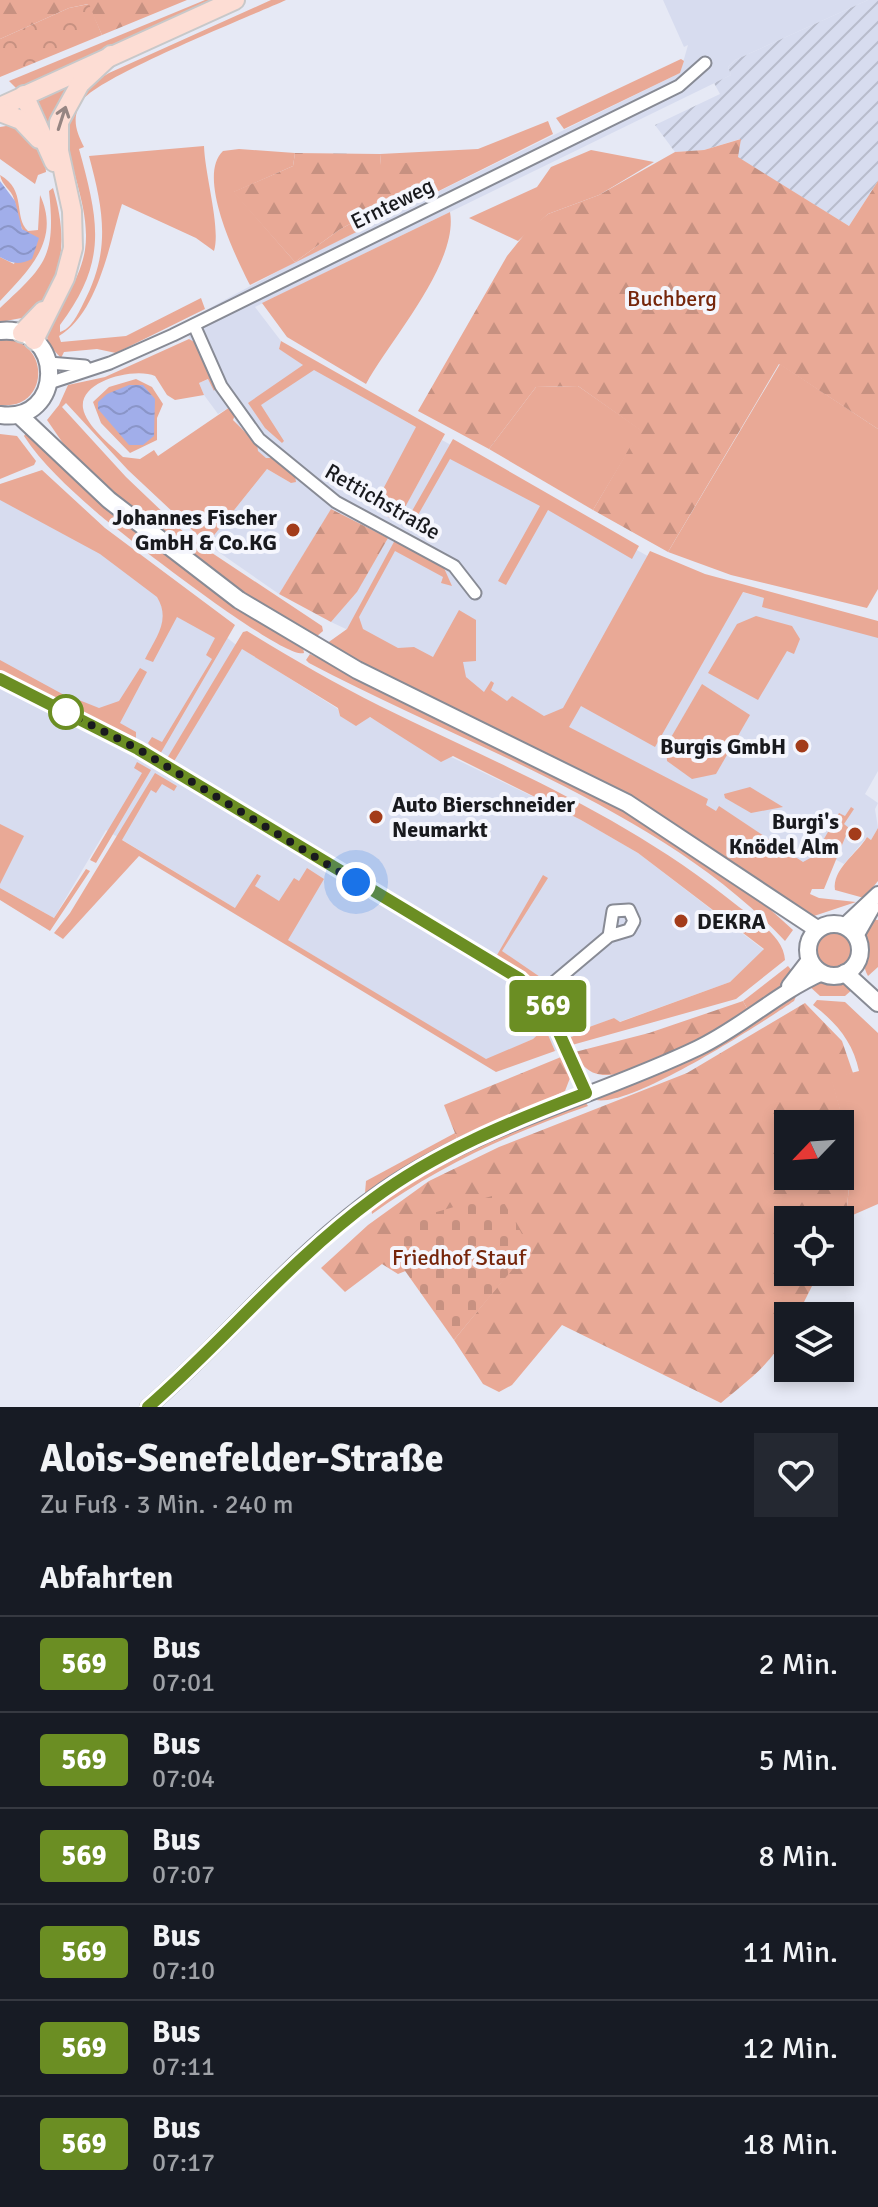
<!DOCTYPE html>
<html lang="de">
<meta charset="utf-8">
<style>
body{margin:0;font-family:Signika,sans-serif;background:#242831;color:#f1f3f6;height:100vh;display:flex;flex-direction:column;font-size:30px;white-space:nowrap}
*{box-sizing:border-box;margin:0}
p{font-size:26px;color:#9ea1a6}
.icon{flex:none;width:44px;height:44px;fill:none;stroke:currentColor;stroke-width:2;stroke-linecap:round;stroke-linejoin:round}
.map{position:relative;height:1407px;overflow:hidden}
.details{display:flex;flex-direction:column;background:#171b24;flex:1}
.details>*{flex:none}
.badge{padding:0 16px;border-radius:6px;font-size:28px;line-height:52px}
.needle{width:52px;rotate:245deg}
.controls{position:absolute;left:774px;top:1110px;display:grid;gap:16px}
.controls a{display:grid;place-items:center;width:80px;height:80px;border-radius:0px;background:#171b24;box-shadow:0 4px 12px #0003;font-size:40px}
.you{position:absolute;width:40px;height:40px;margin:-20px;border:6px solid #fff;border-radius:50%;background:#1a73e8;box-shadow:0 0 0 12px #1a73e833}
.map>.badge{position:absolute;translate:-50% -50%;box-shadow:0 0 0 4px #fff}
h2{padding:0 40px;font-size:30px;line-height:72px}
.round{display:grid;place-items:center;flex:none;width:84px;height:84px;border-radius:0px;background:#242831}
.head{display:flex;align-items:center;justify-content:space-between;height:136px;padding:0 40px}
h1{font-size:38px;font-weight:700;line-height:60px}
ul{padding:0;list-style:none}
li{display:flex;align-items:center;gap:24px;height:96px;padding:0 40px;border-top:2px solid #363941}
li div{flex:1}
li b{display:block;font-size:30px}
li em{font-style:normal}
li .badge{min-width:88px;font-weight:700;text-align:center}
.map>svg:first-child{display:block}
.built{fill:#d7dcef}
.industrial{fill:url(#industrial-furrows)}
.grass{fill:#e9a996}
.forest{fill:url(#forest-firs);fill-rule:evenodd}
.cemetery{fill:url(#cemetery-stones)}
.park{fill:url(#park-crowns)}
.water{fill:url(#water-waves)}
.lines{fill:none;stroke-linecap:round;stroke-linejoin:round}
.minor-casing{stroke:#888b95;stroke-width:15}
.tertiary-casing{stroke:#888b95;stroke-width:18}
.secondary-casing{stroke:#888b95;stroke-width:20}
.primary-casing{stroke:#c8c8c9;stroke-width:22}
.minor{stroke:#fff;stroke-width:11}
.tertiary{stroke:#fff;stroke-width:14}
.secondary{stroke:#fff;stroke-width:16}
.primary{stroke:#fdddd4;stroke-width:18}
.oneway{stroke:#968582}
.line-casing{stroke:#fff;stroke-width:18}
.line{stroke:#6b8e23;stroke-width:12}
.walk{stroke:#191a1e;stroke-width:8;stroke-dasharray:0 14.4}
.poi-dot{fill:#a33c1a;stroke:#f5f6fd;stroke-width:3}
.stop-dot{fill:#fff;stroke:#6b8e23;stroke-width:4}
.labels{text-anchor:middle;stroke-width:8;stroke-linejoin:round;paint-order:stroke}
.street-label{font-size:22px;fill:#191a1e;stroke:#f5f6fd}
.park-label{font-size:22px;fill:#76260b;stroke:#f5f6fd}
.poi-label{font-size:22px;font-weight:bold;fill:#191a1e;stroke:#f5f6fd;text-anchor:end}
</style>
<div class="map">
<svg width="878" height="1407" viewBox="0 0 878 1407">
<defs>
<pattern id="industrial-furrows" width="10" height="10" patternUnits="userSpaceOnUse" patternTransform="scale(2)"><rect width="10" height="10" fill="#d7dcef"/><path d="M-1 1l2-2M0 10L10 0M9 11l2-2" fill="none" stroke="#b8bccc"/></pattern>
<pattern id="forest-firs" width="22" height="20" patternUnits="userSpaceOnUse" patternTransform="scale(2)"><rect width="22" height="20" fill="#e9a996"/><path d="M5 1l3.5 6h-7zM16 11l3.5 6h-7z" fill="#c79181"/></pattern>
<pattern id="cemetery-stones" width="16" height="16" patternUnits="userSpaceOnUse" patternTransform="scale(2)"><rect width="16" height="16" fill="#e9a996"/><path d="M2 7V4a2 2 0 0 1 4 0v3zM10 15v-3a2 2 0 0 1 4 0v3z" fill="#c79181"/></pattern>
<pattern id="park-crowns" width="20" height="18" patternUnits="userSpaceOnUse" patternTransform="scale(2)"><rect width="20" height="18" fill="#e9a996"/><path d="M2 6a3 3 0 1 1 6 0M12 15a3 3 0 1 1 6 0" fill="none" stroke="#c79181"/></pattern>
<pattern id="water-waves" width="16" height="10" patternUnits="userSpaceOnUse" patternTransform="scale(2)"><rect width="16" height="10" fill="#a1aeea"/><path d="M0 5q4-4 8 0t8 0" fill="none" stroke="#8a95c8"/></pattern>
</defs>
<rect width="100%" height="100%" fill="#e6e9f5"/>
<g class="built">
<path d="M663 0H868L735 60 728 67 731 75 255 307 281 341 279 349 421 430 377 511 397 521 442 440 683 576 878 629V771L865 794 878 803 875 809 878 828 871 840 867 837 844 864 821 852 807 877 553 726 331 622 357 592 331 510 279 594 207 544 267 469 291 483 257 451 247 432 240 431 230 407 218 414 204 395 199 383 209 379 182 323 295 262 680 73 688 45 684 47Z"/>
<path d="M0 497H48L235 644 338 709 340 716 369 717 581 820 638 853 764 950 730 982 619 1022 614 1018 581 1031 572 1009 567 1010 577 1035 569 1038 572 1045 555 1051 545 1029 533 1039 486 1060 106 830 54 918 0 888Z"/>
</g>
<path class="industrial" d="M868 0H878V181L849 226 737 157 740 139 704 150 675 152 655 125 720 94 714 83 731 75 728 67 735 60Z"/>
<g class="grass">
<path d="M205 0H218L17 89 9 81Z"/>
<path d="M271 0H286C251 16 97 77 82 101 71 118 76 131 84 147L79 149C99 222 108 261 60 325V332C71 329 78 314 83 304 111 251 104 212 89 156L204 146C205 176 221 228 214 251L196 238 122 204C109 245 98 313 59 336L61 342 126 336 201 298 205 309 116 353 97 349 64 352 61 358 49 345 46 333C60 307 80 280 85 250 95 182 27 120 109 73Z"/>
<path d="M681 59 684 61 680 73 564 129 556 118Z"/>
<path d="M70 85 54 139 35 103Z"/>
<path d="M548 121 553 134 250 285C236 258 196 176 223 151L239 149 295 153 293 166 234 192 295 262 339 230 430 180 381 165 380 154 478 149Z"/>
<path d="M12 125C29 128 46 156 46 172L38 175 35 184 0 159V127Z"/>
<path d="M591 150 654 162 599 195 548 214 518 241 469 218 537 187 551 167Z"/>
<path d="M0 175C27 190 13 217 28 231L38 230 40 195C61 240 29 270 0 301V257L14 264 25 233C17 222 18 212 14 199 11 189 2 186 0 175Z"/>
<path d="M53 188C67 235 67 282 27 317L0 322V308C46 265 56 257 49 191Z"/>
<path d="M450 212C459 263 390 340 366 384L287 337 262 303Z"/>
<path d="M189 339 196 343 216 386 214 391 208 379 199 383 204 395 175 400 167 395 155 376C136 367 79 380 83 408 86 426 111 445 123 457L140 459 154 450 158 456 230 407 235 415 233 420 257 444 258 451 266 458H273L295 476 296 482 291 483 267 469 207 544 128 470 66 403 62 407 126 477 191 539 322 626 323 631 316 637 234 591 144 522 69 452 47 420 59 405 68 385 105 377Z"/>
<path d="M0 340C51 336 51 411 0 405Z"/>
<path d="M281 341 445 434 397 522 373 508 416 427 314 370 261 405 284 441 282 443 265 428 248 403 303 365 279 349Z"/>
<path d="M780 364 878 429V589L867 608 731 575 668 552Z"/>
<path d="M136 379 152 387 163 404 157 418V440L130 453 101 423 93 402 109 387Z"/>
<path d="M578 386 641 430 593 510 489 449 536 387Z"/>
<path d="M27 431C113 513 200 587 303 647L304 653C284 661 119 532 95 511 69 488 42 464 24 436Z"/>
<path d="M0 434 17 436 36 461 34 465 0 479Z"/>
<path d="M453 439 639 546 632 559 548 510 506 585 498 581 540 506 450 459 410 529 404 525Z"/>
<path d="M42 470 105 528 235 625 159 756 148 743 152 737 162 742 212 659 206 655 215 638 177 617 153 662 145 659C156 637 171 620 157 597L100 554 0 500V484Z"/>
<path d="M395 540 444 568 452 586 441 583 443 577 395 551 359 617 363 629 398 648 414 647 433 657 459 610 476 620V661L463 662 466 677 484 692 491 681 494 683 491 690 507 701 512 696 544 716 563 708 650 551 705 574 878 621V638L762 607 764 598 743 592 655 747 581 706 569 727 708 799 706 805 716 811 719 806 803 862 814 856 839 813 845 816 851 807 854 809 844 824 849 828 824 889H812L810 894 819 898 856 902 805 919 679 827 410 691 326 644 347 629Z"/>
<path d="M756 616 792 626 800 639 794 654 787 651 758 700 708 673 737 624Z"/>
<path d="M247 631C291 658 334 683 380 706 508 769 626 815 739 907 756 920 784 937 785 960L736 999 572 1045 569 1038 576 1035 567 1010 572 1008 581 1030 614 1018 620 1022 730 982 764 949 638 853 581 820 453 756 441 762 370 717 356 726 340 716 338 708 242 649 173 763 166 760 243 632Z"/>
<path d="M310 654 618 806 752 893 793 930 785 941C665 811 463 745 309 663L306 660Z"/>
<path d="M0 660 66 696C46 708 20 681 0 674Z"/>
<path d="M140 668 147 672 120 723 136 732V738L94 719 92 722 78 712 79 700 99 708 119 701Z"/>
<path d="M702 684 750 715 716 774 692 779 667 761 666 746Z"/>
<path d="M137 762 151 770 96 863 90 860 142 773 134 768Z"/>
<path d="M155 773 177 786 174 791 162 784 156 793 151 790 122 840 235 908 257 874 261 876 255 886 279 901 294 878 299 881 307 868 324 879 288 940 486 1059 533 1039 545 1028 555 1051 496 1072 139 856 63 939 54 933 70 913Z"/>
<path d="M750 787 783 807 751 813 725 798 724 794Z"/>
<path d="M0 824 24 836 0 884Z"/>
<path d="M878 828V881L864 898 835 890C832 869 857 854 867 837L871 840Z"/>
<path d="M86 869 90 871 50 931 0 900V888L54 918Z"/>
<path d="M543 875 548 878 502 951 546 981 540 983 499 961 497 955Z"/>
<path d="M870 919 878 920V967L868 976C859 960 863 935 870 919Z"/>
<circle cx="833" cy="950" r="19"/>
<path d="M788 966 793 972 792 978 749 1012 743 1001Z"/>
<path d="M819 981 842 982 854 988 845 996H820L807 984Z"/>
<path d="M797 994 794 1001C760 1024 632 1107 596 1100Z"/>
<path d="M817 1000 845 1002 878 1033V1204L846 1218 852 1154 831 1078 859 1071C853 1042 836 1022 813 1005Z"/>
<path d="M584 1100 588 1106C511 1133 438 1166 372 1214L371 1206 452 1155Z"/>
<path d="M455 1133 458 1141 365 1193 366 1181Z"/>
</g>
<g class="forest">
<path d="M0 0H187L102 35 88 4 69 8 0 39Z"/>
<path d="M741 139 738 157 849 226 878 181V429L779 364 668 552 593 510 640 430 578 386 536 387 489 449 418 411 507 256 528 230 548 214 599 195 675 152 704 150Z"/>
<path d="M295 153 380 154 381 165 420 162 430 180 339 230 295 262 233 192 293 166Z"/>
<path d="M331 509 388 538 357 592 331 622 279 594Z"/>
<path d="M743 1001 749 1012C716 1032 646 1075 608 1075 591 1076 581 1066 575 1052L649 1033Z"/>
<path d="M805 1003 842 1041 853 1073 832 1079 852 1154 846 1218 840 1222 788 1220V1272H819L797 1316H788C788 1354 747 1380 721 1403L562 1325 512 1385 499 1392 483 1384 454 1340 529 1248 387 1244 408 1270 398 1274 382 1264 345 1292 321 1268 368 1225 429 1181 499 1147 687 1073ZM788 1124H840V1176H788Z"/>
<path d="M561 1057 570 1078 565 1091 458 1141 444 1105Z"/>
</g>
<path class="cemetery" d="M499 1194 530 1248 454 1340 386 1244 433 1213Z"/>
<path class="park" d="M89 4 102 35 0 77V39L69 8Z"/>
<g class="water">
<path d="M0 181 15 201 22 229 39 238 32 259C19 265 13 264 0 257Z"/>
<path d="M129 385H143L155 399 154 436 143 445H129L98 409V402L107 394Z"/>
</g>
<g class="lines">
<defs>
<g id="minor">
<path d="M194 325 221 386 259 439 336 502 454 566 475 593"/>
<path d="M49 363 85 366"/>
<path d="M49 383 110 363 173 335 679 86 705 63"/>
<path d="M0 679 138 749 520 979 546 1004 586 1093"/>
<path d="M539 995 609 936 629 930 634 921 629 910 613 911 609 936"/>
</g>
<g id="tertiary">
<path d="M844 926 878 894"/>
<path d="M856 936 872 908"/>
<path d="M789 986 809 960"/>
<path d="M148 1407C229 1337 296 1251 384 1190 480 1124 594 1098 698 1048 742 1027 777 993 822 973"/>
</g>
<g id="secondary">
<path d="M0 331C66 324 65 424 0 415"/>
<path d="M19 415 109 500 239 600 357 670 627 803 817 929"/>
<circle cx="834" cy="950" r="26"/>
<path d="M845 973 878 1003"/>
</g>
<g id="primary">
<path d="M24 95 54 162"/>
<path d="M0 107 235 0"/>
<path d="M0 112 21 120 39 139"/>
<path d="M22 333 43 311"/>
<path d="M34 340 65 278 73 248 72 211 59 151V122L80 84 111 55"/>
</g>
</defs>
<use href="#minor" class="minor-casing"/>
<use href="#tertiary" class="tertiary-casing"/>
<use href="#secondary" class="secondary-casing"/>
<use href="#primary" class="primary-casing"/>
<use href="#minor" class="minor"/>
<use href="#tertiary" class="tertiary"/>
<use href="#secondary" class="secondary"/>
<use href="#primary" class="primary"/>
</g>
<defs><path id="oneway-shaft" d="M-6 0H5M1.5-3L5.5 0L1.5 3" fill="none" stroke-width="1.6" stroke-linecap="round" stroke-linejoin="round" transform="scale(2)"/></defs>
<use class="oneway" href="#oneway-shaft" transform="translate(62 118) rotate(-72)"/>
<g class="lines">
<defs>
<path id="line" d="M0 679 138 749 520 979 546 1004 586 1093C512 1121 436 1152 373 1199 290 1260 225 1340 148 1407"/>
</defs>
<use href="#line" class="line-casing"/>
<use href="#line" class="line"/>
<path class="walk" d="M66 712 138 749 356 882"/>
</g>
<g class="poi-dot">
<circle cx="293" cy="530" r="8"/>
<circle cx="802" cy="746" r="8"/>
<circle cx="376" cy="817" r="8"/>
<circle cx="855" cy="834" r="8"/>
<circle cx="681" cy="921" r="8"/>
</g>
<circle class="stop-dot" cx="66" cy="712" r="16"/>
<g class="labels">
<g class="street-label">
<text transform="translate(392 203) rotate(-26)" y="8">Ernteweg</text>
<text transform="translate(383 501) rotate(30)" y="8">Rettichstraße</text>
</g>
<g class="park-label">
<text x="672" y="306">Buchberg</text>
<text x="459" y="1265">Friedhof Stauf</text>
</g>
<g class="poi-label">
<text x="277" y="525">Johannes Fischer<tspan x="277" dy="25">GmbH &amp; Co.KG</tspan></text>
<text x="786" y="754">Burgis GmbH</text>
<text x="392" y="812" text-anchor="start">Auto Bierschneider<tspan x="392" dy="25">Neumarkt</tspan></text>
<text x="839" y="829">Burgi's<tspan x="839" dy="25">Knödel Alm</tspan></text>
<text x="697" y="929" text-anchor="start">DEKRA</text>
</g>
</g>
</svg>
<div class="controls">
<a><svg class="needle" viewBox="-14 -14 28 28"><path d="M0-13l5 13h-10z" fill="#e53935"/><path d="M0 13l5-13h-10z" fill="#9ea1a6"/></svg></a>
<a><svg class="icon" aria-label="locate" viewBox="0 0 24 24"><circle cx="12" cy="12" r="6"/><path d="M12 2v4M12 18v4M2 12h4M18 12h4"/></svg></a>
<a><svg class="icon" aria-label="layers" viewBox="0 0 24 24"><path d="M12 4l9 5-9 5-9-5zM3 14l9 5 9-5"/></svg></a>
</div>
<div class="you" style="left:356px;top:882px"></div>
<b class="badge" style="left:548px;top:1006px;background:#6b8e23;color:#fff">569</b>
</div>
<section class="details">
<div class="head"><div><h1>Alois-Senefelder-Straße</h1><p>Zu Fuß · 3 Min. · 240 m</p></div><a class="round"><svg class="icon" aria-label="heart" viewBox="0 0 24 24"><path d="M12 20l-8-8c-3-5 5-10 8-4 3-6 11-1 8 4z"/></svg></a></div>
<h2>Abfahrten</h2>
<ul>
<li><span class="badge" style="background:#6b8e23;color:#fff">569</span><div><b>Bus</b><p>07:01</p></div><em>2 Min.</em></li>
<li><span class="badge" style="background:#6b8e23;color:#fff">569</span><div><b>Bus</b><p>07:04</p></div><em>5 Min.</em></li>
<li><span class="badge" style="background:#6b8e23;color:#fff">569</span><div><b>Bus</b><p>07:07</p></div><em>8 Min.</em></li>
<li><span class="badge" style="background:#6b8e23;color:#fff">569</span><div><b>Bus</b><p>07:10</p></div><em>11 Min.</em></li>
<li><span class="badge" style="background:#6b8e23;color:#fff">569</span><div><b>Bus</b><p>07:11</p></div><em>12 Min.</em></li>
<li><span class="badge" style="background:#6b8e23;color:#fff">569</span><div><b>Bus</b><p>07:17</p></div><em>18 Min.</em></li>
</ul>
</section>
